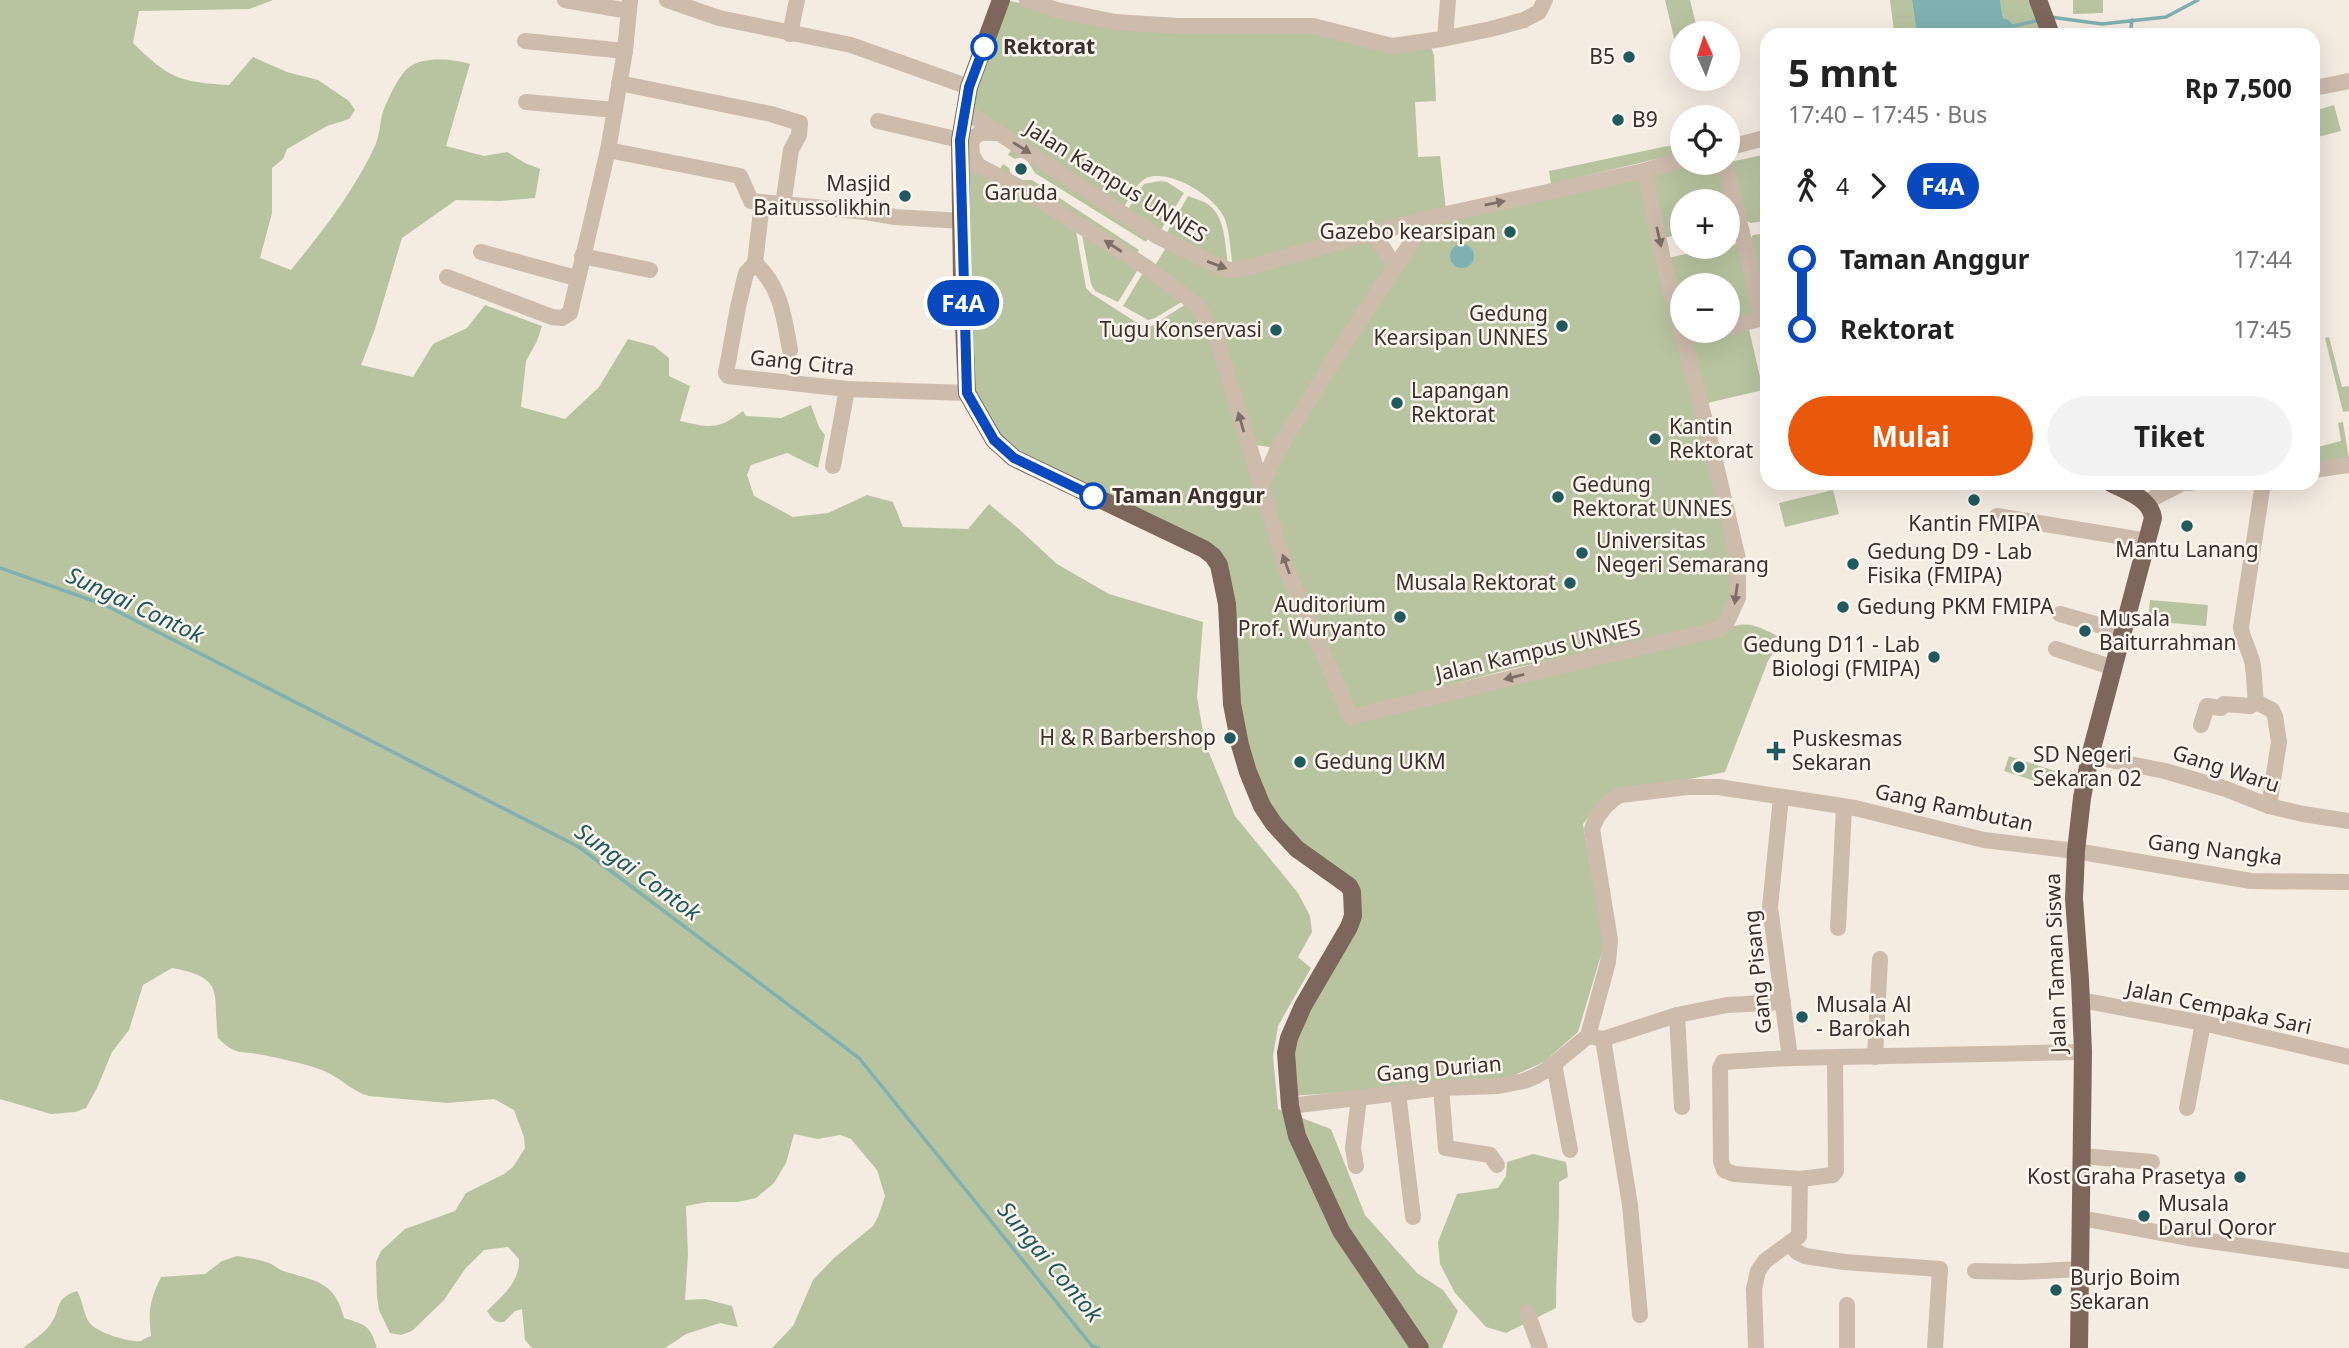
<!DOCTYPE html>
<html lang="id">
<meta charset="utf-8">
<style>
body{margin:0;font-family:"Noto Sans",sans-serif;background:#f2f2f2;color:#222;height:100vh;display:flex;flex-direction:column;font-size:26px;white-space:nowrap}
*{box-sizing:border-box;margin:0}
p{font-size:23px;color:#767676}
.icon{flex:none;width:38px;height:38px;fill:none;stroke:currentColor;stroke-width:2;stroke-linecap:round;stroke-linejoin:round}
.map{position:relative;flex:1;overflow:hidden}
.panel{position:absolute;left:1760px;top:28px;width:560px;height:462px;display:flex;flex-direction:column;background:#fff;border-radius:21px;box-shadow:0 7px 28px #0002}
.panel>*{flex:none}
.badge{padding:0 14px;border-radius:23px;font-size:24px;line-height:46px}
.needle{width:46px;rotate:357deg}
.controls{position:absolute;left:1670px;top:21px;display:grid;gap:14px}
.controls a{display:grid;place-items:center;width:70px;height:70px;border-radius:50%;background:#fff;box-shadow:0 7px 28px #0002;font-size:35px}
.map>.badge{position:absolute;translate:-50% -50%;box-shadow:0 0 0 4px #fff}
.legs{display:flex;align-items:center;gap:10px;height:77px;padding:0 28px;font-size:23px}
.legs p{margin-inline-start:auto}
.head{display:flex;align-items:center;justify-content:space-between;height:119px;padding:0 28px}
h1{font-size:38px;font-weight:700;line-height:52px}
.button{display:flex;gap:14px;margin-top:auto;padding:14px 28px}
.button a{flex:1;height:80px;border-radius:42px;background:#ea580c;color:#fff;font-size:28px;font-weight:700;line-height:80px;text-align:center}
.button a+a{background:#f2f2f2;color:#222}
ul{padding:0 28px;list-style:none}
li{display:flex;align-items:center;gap:24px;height:70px;font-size:26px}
li i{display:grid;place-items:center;width:10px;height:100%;margin:0 9px;background:currentColor}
li i::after{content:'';width:18px;height:18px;margin:-9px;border:5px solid;border-radius:50%;background:#fff}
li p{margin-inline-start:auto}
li:first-child i{background:linear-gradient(#0000 50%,currentColor 0)}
li:last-child i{background:linear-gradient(currentColor 50%,#0000 0)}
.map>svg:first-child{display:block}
.green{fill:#b8c4a0}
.water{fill:#7fb0b2}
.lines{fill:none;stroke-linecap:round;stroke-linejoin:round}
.stream{stroke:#7fb0b2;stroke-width:3.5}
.minor{stroke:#cdbbac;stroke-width:16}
.major{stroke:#7d675c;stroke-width:18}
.oneway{fill:#7d6f65}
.line-1-casing{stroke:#fff;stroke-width:16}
.line-1{stroke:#0849c0;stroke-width:10}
.stop-1-dot{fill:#fff;stroke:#0849c0;stroke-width:3.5}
.poi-dot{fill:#1f5a5e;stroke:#fbf5ee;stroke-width:2.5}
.labels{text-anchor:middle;stroke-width:5;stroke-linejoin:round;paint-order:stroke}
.stop-label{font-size:21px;font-weight:bold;fill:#3b302b;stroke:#fbf5ee;text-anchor:start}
.poi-label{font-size:21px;fill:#3b302b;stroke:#fbf5ee;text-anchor:start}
.street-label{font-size:21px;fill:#3b302b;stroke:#fbf5ee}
.water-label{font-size:23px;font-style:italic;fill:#1f5a5e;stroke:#fbf5ee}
</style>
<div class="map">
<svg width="2349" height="1348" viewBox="0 0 2349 1348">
<rect width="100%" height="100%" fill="#f4ebe1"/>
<g class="green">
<path d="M0 0H273L249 9 139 11 133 43C169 78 178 82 229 85L253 57 287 72 318 80 349 101 355 110 349 119 327 126 287 149 283 159 272 168V213L260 258 291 270C322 232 354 191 375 146 379 137 380 125 382 115 385 104 399 75 408 68 423 56 453 59 470 64L446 146 484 156 507 152 525 163 540 169 535 198 500 201 456 200 402 238 375 329 361 365 413 377 433 344 467 328 485 305 542 326 537 341 526 361 521 407 565 419 599 387 628 339 654 346 669 358V376L690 386 680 421C710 428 718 430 743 411L746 416 781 418 811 405 819 427 825 435 818 468 787 453 751 465 747 475 754 496 793 517 828 513 867 495 893 502 903 527 968 529 989 504 1019 529 1057 564 1109 594 1203 622 1197 697 1205 743 1235 816 1298 893 1310 916 1312 932 1298 957 1311 968 1278 1026 1273 1056 1278 1109 1331 1129 1365 1215 1417 1273 1443 1290 1458 1311 1442 1348H772L793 1326 813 1280 834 1258 873 1226 878 1217 885 1196 877 1170 851 1139 840 1135 818 1139 794 1134 786 1163 774 1183 756 1198 737 1202H707L686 1206 688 1254 685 1300 705 1299 732 1306 738 1327 720 1323 686 1334 665 1348H532L525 1340 522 1309 515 1311 504 1322C494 1323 492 1318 487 1311 503 1295 520 1282 519 1259L508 1247 484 1250 465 1269 444 1300 412 1331 401 1335 390 1333 379 1310 377 1297 376 1262 381 1251 405 1229 455 1211 466 1193 504 1174 513 1167 525 1148 524 1137 514 1110 494 1099 447 1103 369 1096C351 1091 339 1076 322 1070 303 1063 282 1059 263 1055 241 1050 237 1057 218 1038 212 995 228 978 172 968L143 985 129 1030 112 1052 97 1088 86 1108 75 1112 51 1114 0 1099Z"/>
<path d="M1006 0 1123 27 1280 29 1430 45 1434 55 1436 101 1415 102 1418 157 1440 156 1446 210 1233 266C1230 250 1230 231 1224 217 1214 196 1170 168 1146 178 1136 183 1129 200 1123 208L974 112V88Z"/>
<path d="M1665 0H1690L1698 33H1682V40L1675 42Z"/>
<path d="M1890 0H1912L1917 35H1887V32L1894 31Z"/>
<path d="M2000 0H2031L2043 35H2008L2014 26 2009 20 2003 18Z"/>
<path d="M2073 0H2103V13L2073 14Z"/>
<path d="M2334 105 2341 131 2314 138V111Z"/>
<path d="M1682 143V153L1551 184 1549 171Z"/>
<path d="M1013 147 1149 236 1146 242 1035 173C1029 165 1028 154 1015 159L1008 155Z"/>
<path d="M1767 154V308L1749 241 1753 235 1767 233 1765 221 1751 223 1744 220 1730 162Z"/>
<path d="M1690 163H1721L1735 223 1727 225V201H1682V234L1663 238 1648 174Z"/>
<path d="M967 164 1075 225 1086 288 1092 294 1136 322 1150 327 1189 302 1212 341 1349 721 1721 632C1745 618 1758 626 1781 638L1768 661 1725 772 1605 796 1583 824 1604 945 1578 1032 1544 1062 1501 1081 1292 1096 1290 1039 1357 894 1305 850 1267 804 1243 745 1221 561 1017 453 1001 438 972 392Z"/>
<path d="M1003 164 1009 168 1011 175 1021 180H1032L1139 250 1136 255 998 172Z"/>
<path d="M1641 175 1734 561V596L1719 624 1506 670 1353 711 1289 566 1263 488 1429 220Z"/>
<path d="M1160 181 1167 182 1184 193 1159 233 1127 211 1144 184Z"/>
<path d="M1188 196C1195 199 1204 201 1209 205 1226 218 1225 247 1228 265L1165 236Z"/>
<path d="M1081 229 1139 268 1118 302 1095 291 1091 284Z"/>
<path d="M1372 236 1392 266 1276 448 1249 444 1221 346 1154 267 1167 246 1213 269Z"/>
<path d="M1741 243 1759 316 1727 323V285H1682V318L1667 258Z"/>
<path d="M1144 271 1185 300 1155 318 1148 320 1123 306Z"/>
<path d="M1748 325 1763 390 1703 404 1687 339Z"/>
<path d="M2329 337 2342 387 2349 386V411L2343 412 2325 338Z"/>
<path d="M2343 422 2349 459 2314 464V448L2341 441 2338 423Z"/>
<path d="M1833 490 1839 514 1785 527 1779 503Z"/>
<path d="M2150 600 2208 605 2206 626 2148 621Z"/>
<path d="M2009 756 2055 771 2050 786 2004 771Z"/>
<path d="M1533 1154 1566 1162 1568 1177 1559 1182C1560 1224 1556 1265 1556 1308L1506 1333 1486 1327 1455 1293 1440 1264 1438 1242 1457 1194 1498 1188 1506 1176 1507 1162Z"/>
<path d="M237 1256C247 1258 259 1259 269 1263 274 1265 278 1269 283 1271 315 1281 335 1281 344 1318 366 1325 370 1325 377 1348H23C32 1341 43 1334 50 1325 62 1309 53 1299 77 1291 83 1301 83 1313 89 1322 95 1332 130 1343 141 1341 142 1340 150 1336 151 1336 148 1310 150 1300 161 1277L205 1274 222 1261Z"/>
</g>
<g class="water">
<path d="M1912 0H2000L2003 18 2009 20 2014 26 2008 35H1917Z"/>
<circle cx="1462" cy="256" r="12"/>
</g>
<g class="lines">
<g class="stream">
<path d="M2050 17 2102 24 2166 17 2198 0"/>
<path d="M2014 26 2039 20"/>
<path d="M2130 35 2132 20"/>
<path d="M0 568 105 605 579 847 859 1058 1092 1346 1098 1348"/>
</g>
<g class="minor">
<path d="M565 0 629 11"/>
<path d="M667 0 719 18 851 45 969 87"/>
<path d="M1027 0 1057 10 1115 22 1178 26H1313L1392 46 1442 39 1491 29 1524 20 1539 12 1545 0"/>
<path d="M790 34 797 0"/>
<path d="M1445 38 1448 0"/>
<path d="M525 41 625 51"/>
<path d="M619 83 771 114 800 123 799 135 791 150 783 205"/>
<path d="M2314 88 2349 81"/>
<path d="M526 102 615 110"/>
<path d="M965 111 1157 236 1222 268 1231 270 1246 268 1428 218 1644 171 1682 160"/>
<path d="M878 121 960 140"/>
<path d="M1727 148 1768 137"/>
<path d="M608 150 740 176 751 201 866 212 895 217 962 221"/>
<path d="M960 156 1019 187 1146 267 1196 304 1209 324 1217 339 1286 568 1351 717 1548 669 1720 629 1726 624 1738 598V559L1712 448 1663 259 1644 171"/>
<path d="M1725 163 1763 319"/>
<path d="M977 164 972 155 971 140 980 133H996"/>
<path d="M762 203 755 263 746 273 738 307 726 373 728 376 847 389 967 393"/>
<path d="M1373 232 1395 267"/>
<path d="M481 252 576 278"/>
<path d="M582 256 650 270"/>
<path d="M755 263C781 287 784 317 790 350"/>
<path d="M447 277 552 317 562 318 570 313 608 150 625 51 630 0"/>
<path d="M1727 327 1768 317"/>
<path d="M1683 337 1709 331"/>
<path d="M833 466 847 389"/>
<path d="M2314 470 2349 465"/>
<path d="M2263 483 2241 627C2242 639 2249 649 2252 661 2255 675 2254 688 2256 702L2272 710 2275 716 2279 742 2269 806"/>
<path d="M1261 487 1277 451 1365 311 1428 218"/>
<path d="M2146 502 2183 483H2191"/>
<path d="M1997 516 2148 541"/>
<path d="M2060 614 2123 632"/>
<path d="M2056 649 2114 668"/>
<path d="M2201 725 2207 706 2221 708 2224 704 2250 706 2256 702"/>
<path d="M2090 756 2165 771 2226 789 2269 806 2303 814 2349 821"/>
<path d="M1781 797 1770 907 1790 1058"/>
<path d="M1838 928 1844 807"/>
<path d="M2081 1000 2203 1023 2349 1057"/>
<path d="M1677 1015 1682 1107"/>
<path d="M1588 1036 1608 962 1610 940 1592 829C1596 816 1608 801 1620 795L1687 787H1718L1855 808 1984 840 2076 851 2251 881 2349 882"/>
<path d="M1603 1039 1630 1205 1640 1315"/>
<path d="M1875 1057 1880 959"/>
<path d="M1554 1064 1570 1150"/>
<path d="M1441 1088 1446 1148 1490 1155 1497 1165"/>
<path d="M1398 1093 1413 1217"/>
<path d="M1290 1106 1441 1088 1498 1086 1524 1081 1536 1076 1548 1069 1588 1036 1603 1039 1677 1015 1727 1005 1783 1002"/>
<path d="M2187 1108 2203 1023"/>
<path d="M2082 1156 2152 1162"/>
<path d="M1356 1166 1353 1148 1359 1098"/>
<path d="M1800 1179 1734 1174 1724 1170 1721 1161 1720 1068 1723 1062 1790 1058 2083 1052"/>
<path d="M2081 1218 2188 1238 2349 1261"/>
<path d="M1790 1243 1797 1252 1805 1256 1844 1262 1940 1269 1935 1348"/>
<path d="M1975 1271 2021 1272 2080 1269"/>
<path d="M1527 1312 1540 1348"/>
<path d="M1756 1348 1754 1289 1758 1271 1765 1261 1799 1236 1800 1179 1833 1175 1836 1171 1835 1058"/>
<path d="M1847 1348V1305"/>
</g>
<g class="major">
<path d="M1001 0 969 87 960 140 962 278 967 393 994 440 1014 458 1204 549 1213 556 1219 565 1227 604 1232 704 1240 745 1248 772 1262 806 1274 824 1297 849 1349 886 1352 892 1353 916 1349 927 1303 1006 1289 1038 1286 1053 1290 1106 1297 1136 1341 1231 1420 1348"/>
<path d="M2038 0 2051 35"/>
<path d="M2079 1348 2083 1052 2080 980 2074 899 2076 851 2082 798 2090 756 2153 518C2150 498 2128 492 2111 483"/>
</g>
</g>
<defs><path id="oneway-solid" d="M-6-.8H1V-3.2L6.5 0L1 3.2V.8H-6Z" transform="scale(1.75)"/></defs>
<g class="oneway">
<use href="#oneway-solid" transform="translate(1022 148) rotate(32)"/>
<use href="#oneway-solid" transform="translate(1495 203) rotate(-12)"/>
<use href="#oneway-solid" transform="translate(1659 237) rotate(77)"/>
<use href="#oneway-solid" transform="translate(1113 246) rotate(-147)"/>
<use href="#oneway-solid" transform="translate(1217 265) rotate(20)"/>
<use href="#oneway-solid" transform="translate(1241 422) rotate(-106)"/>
<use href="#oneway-solid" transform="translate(1286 564) rotate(-110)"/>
<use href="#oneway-solid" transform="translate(1736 594) rotate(98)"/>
<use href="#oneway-solid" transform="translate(1514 677) rotate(166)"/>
</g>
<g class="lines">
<defs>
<path id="line-1" d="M984 47 969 87 960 140 967 393 994 440 1014 458 1093 496"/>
</defs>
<use href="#line-1" class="line-1-casing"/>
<use href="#line-1" class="line-1"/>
</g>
<g class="stop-1-dot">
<circle cx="984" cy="47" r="12"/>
<circle cx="1093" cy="496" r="12"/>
</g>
<g class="poi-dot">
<circle cx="1629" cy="57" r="7"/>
<circle cx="1618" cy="120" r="7"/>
<circle cx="1021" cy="169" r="7"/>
<circle cx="905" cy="196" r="7"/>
<circle cx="1510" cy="232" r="7"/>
<circle cx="1562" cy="326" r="7"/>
<circle cx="1276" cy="330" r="7"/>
<circle cx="1397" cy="403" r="7"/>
<circle cx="1655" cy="439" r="7"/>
<circle cx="1558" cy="497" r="7"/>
<circle cx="1974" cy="500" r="7"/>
<circle cx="2187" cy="526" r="7"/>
<circle cx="1582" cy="553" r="7"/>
<circle cx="1853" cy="564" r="7"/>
<circle cx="1570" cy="583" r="7"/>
<circle cx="1843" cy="607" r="7"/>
<circle cx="1400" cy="617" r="7"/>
<circle cx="2085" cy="631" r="7"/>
<circle cx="1934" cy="657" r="7"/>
<circle cx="1230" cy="738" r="7"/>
<path d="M1772.5 740.5h7v7h7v7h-7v7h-7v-7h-7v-7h7z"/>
<circle cx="1300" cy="762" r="7"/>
<circle cx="2019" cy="767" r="7"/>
<circle cx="1802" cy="1017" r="7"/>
<circle cx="2240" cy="1177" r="7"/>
<circle cx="2144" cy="1216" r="7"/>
<circle cx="2056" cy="1290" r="7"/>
</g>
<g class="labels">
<g class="stop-label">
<text x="1003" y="54">Rektorat</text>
<text x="1112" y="503">Taman Anggur</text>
</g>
<g class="poi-label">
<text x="1615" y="64" text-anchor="end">B5</text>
<text x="1632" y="127">B9</text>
<text x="891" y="191" text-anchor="end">Masjid<tspan x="891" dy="24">Baitussolikhin</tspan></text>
<text x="1021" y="200" text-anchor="middle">Garuda</text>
<text x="1496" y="239" text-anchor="end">Gazebo kearsipan</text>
<text x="1548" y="321" text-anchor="end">Gedung<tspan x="1548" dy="24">Kearsipan UNNES</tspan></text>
<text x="1262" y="337" text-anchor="end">Tugu Konservasi</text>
<text x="1411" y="398">Lapangan<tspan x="1411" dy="24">Rektorat</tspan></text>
<text x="1669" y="434">Kantin<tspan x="1669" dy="24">Rektorat</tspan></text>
<text x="1572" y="492">Gedung<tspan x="1572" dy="24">Rektorat UNNES</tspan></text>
<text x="1974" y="531" text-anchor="middle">Kantin FMIPA</text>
<text x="1596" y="548">Universitas<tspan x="1596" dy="24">Negeri Semarang</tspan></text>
<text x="2187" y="557" text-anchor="middle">Mantu Lanang</text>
<text x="1867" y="559">Gedung D9 - Lab<tspan x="1867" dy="24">Fisika (FMIPA)</tspan></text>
<text x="1556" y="590" text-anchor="end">Musala Rektorat</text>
<text x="1386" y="612" text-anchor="end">Auditorium<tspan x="1386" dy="24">Prof. Wuryanto</tspan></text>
<text x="1857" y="614">Gedung PKM FMIPA</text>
<text x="2099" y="626">Musala<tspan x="2099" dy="24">Baiturrahman</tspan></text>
<text x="1920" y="652" text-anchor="end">Gedung D11 - Lab<tspan x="1920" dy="24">Biologi (FMIPA)</tspan></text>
<text x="1216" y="745" text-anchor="end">H &amp; R Barbershop</text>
<text x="1792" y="746">Puskesmas<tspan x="1792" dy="24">Sekaran</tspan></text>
<text x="2033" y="762">SD Negeri<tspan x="2033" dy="24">Sekaran 02</tspan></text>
<text x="1314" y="769">Gedung UKM</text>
<text x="1816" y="1012">Musala Al<tspan x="1816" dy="24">- Barokah</tspan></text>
<text x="2226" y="1184" text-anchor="end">Kost Graha Prasetya</text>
<text x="2158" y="1211">Musala<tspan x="2158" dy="24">Darul Qoror</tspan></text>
<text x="2070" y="1285">Burjo Boim<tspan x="2070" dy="24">Sekaran</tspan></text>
</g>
<g class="street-label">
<text transform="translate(1116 182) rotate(32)" y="7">Jalan Kampus UNNES</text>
<text transform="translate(802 363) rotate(6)" y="7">Gang Citra</text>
<text transform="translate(1538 651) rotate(-13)" y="7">Jalan Kampus UNNES</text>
<text transform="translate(2226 769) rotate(18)" y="7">Gang Waru</text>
<text transform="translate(1954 808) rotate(12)" y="7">Gang Rambutan</text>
<text transform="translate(2215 850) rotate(7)" y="7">Gang Nangka</text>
<text transform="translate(2056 963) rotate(-92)" y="7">Jalan Taman Siswa</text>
<text transform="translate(1758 972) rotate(-96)" y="7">Gang Pisang</text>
<text transform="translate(2219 1008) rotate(12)" y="7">Jalan Cempaka Sari</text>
<text transform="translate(1439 1069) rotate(-5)" y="7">Gang Durian</text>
</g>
<g class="water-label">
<text transform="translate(135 605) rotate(25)" y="8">Sungai Contok</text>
<text transform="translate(638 872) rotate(36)" y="8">Sungai Contok</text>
<text transform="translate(1050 1262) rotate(50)" y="8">Sungai Contok</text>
</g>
</g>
</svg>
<div class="controls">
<a><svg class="needle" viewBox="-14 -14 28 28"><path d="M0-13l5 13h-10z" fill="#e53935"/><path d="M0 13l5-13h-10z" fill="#767676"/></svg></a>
<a><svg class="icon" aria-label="locate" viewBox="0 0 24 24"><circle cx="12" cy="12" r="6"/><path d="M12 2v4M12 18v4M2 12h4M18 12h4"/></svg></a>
<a>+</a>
<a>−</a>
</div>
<b class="badge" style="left:963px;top:303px;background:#0849c0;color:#fff">F4A</b>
<section class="panel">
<div class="head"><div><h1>5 mnt</h1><p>17:40 – 17:45 · Bus</p></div><b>Rp 7,500</b></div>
<div class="legs"><svg class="icon" aria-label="walk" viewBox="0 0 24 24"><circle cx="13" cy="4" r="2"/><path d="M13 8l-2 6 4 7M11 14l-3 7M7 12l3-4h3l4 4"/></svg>4<svg class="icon" aria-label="forward" viewBox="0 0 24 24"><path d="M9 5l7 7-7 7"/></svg><b class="badge" style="background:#0849c0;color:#fff">F4A</b></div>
<ul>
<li><i style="color:#0849c0"></i><b>Taman Anggur</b><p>17:44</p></li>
<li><i style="color:#0849c0"></i><b>Rektorat</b><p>17:45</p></li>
</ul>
<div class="button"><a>Mulai</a><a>Tiket</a></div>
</section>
</div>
